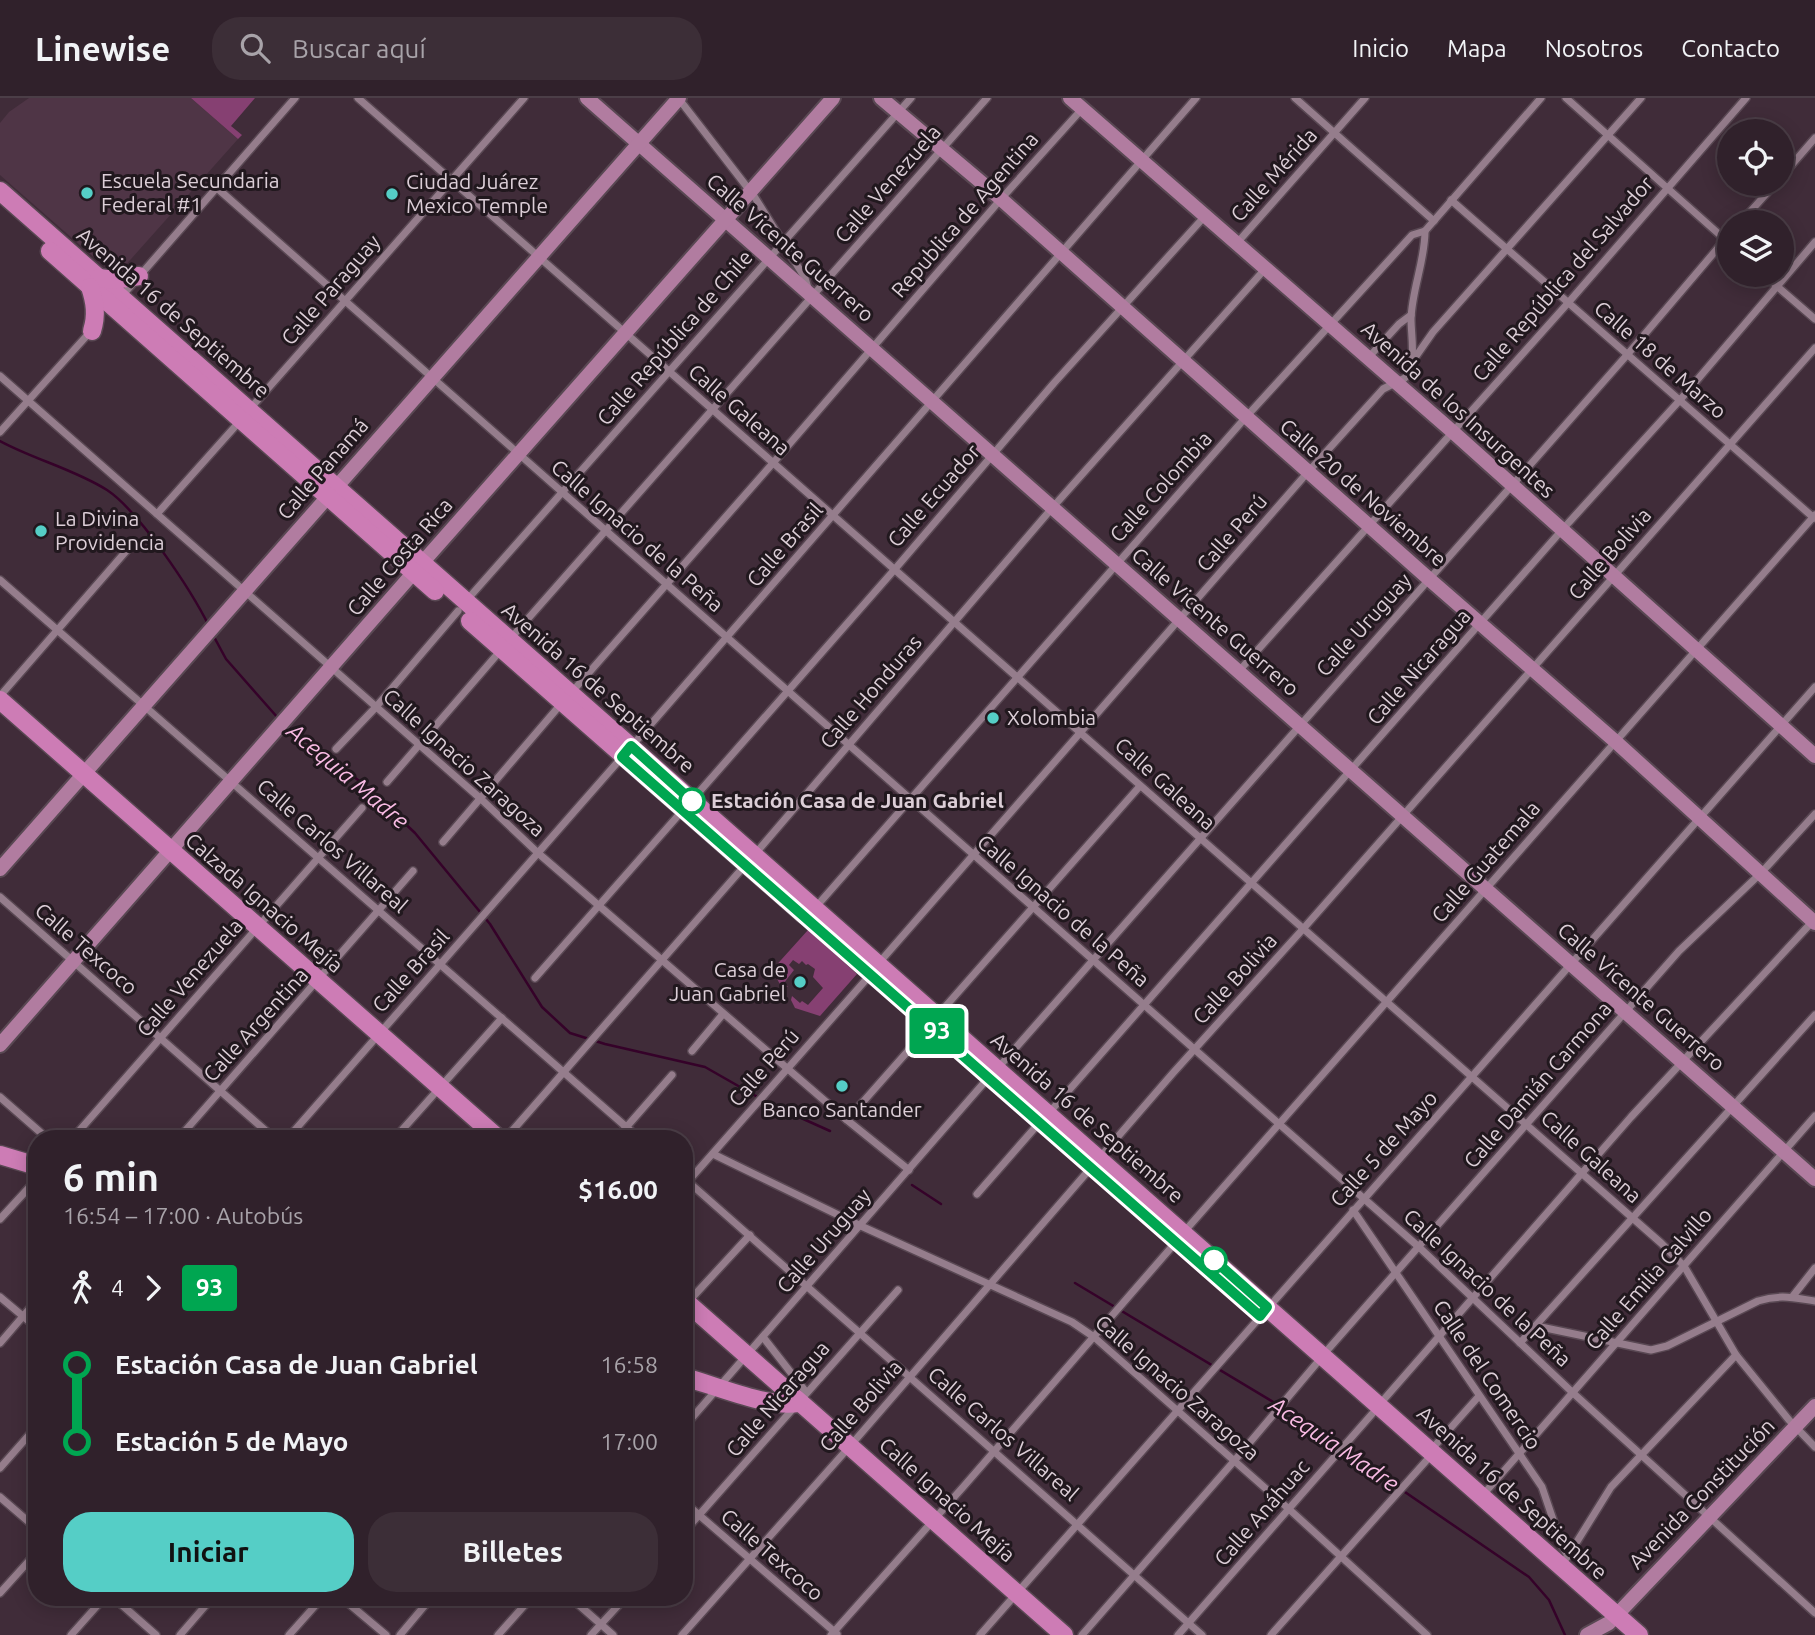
<!DOCTYPE html>
<html lang="es">
<meta charset="utf-8">
<style>
body{margin:0;font-family:Ubuntu,sans-serif;background:#3c2e37;color:#f1f3f6;height:100vh;display:flex;flex-direction:column;font-size:26px;white-space:nowrap}
*{box-sizing:border-box;margin:0}
p{font-size:23px;color:#a8a3a9}
.icon{flex:none;width:38px;height:38px;fill:none;stroke:currentColor;stroke-width:2;stroke-linecap:round;stroke-linejoin:round}
.map{position:relative;flex:1;overflow:hidden}
.side{position:absolute;left:28px;top:1032px;width:665px;height:476px;display:flex;flex-direction:column;background:#30212b;border-radius:28px;box-shadow:0 4px 18px #0003,0 0 0 2px #4b3e47}
.side>*{flex:none}
.badge{padding:0 14px;border-radius:5px;font-size:24px;line-height:46px}
.buttons{position:absolute;left:1717px;top:21px;display:grid;gap:14px}
.buttons a{display:grid;place-items:center;width:77px;height:77px;border-radius:50%;background:#30212b;box-shadow:0 4px 18px #0003,0 0 0 2px #4b3e47;font-size:35px}
.map>.badge{position:absolute;translate:-50% -50%;box-shadow:0 0 0 4px #fff}
.legs{display:flex;align-items:center;gap:10px;height:77px;padding:0 35px;font-size:23px}
.legs p{margin-inline-start:auto}
.headline{display:flex;align-items:center;justify-content:space-between;height:119px;padding:0 35px}
h1{font-size:38px;font-weight:700;line-height:52px}
.action{display:flex;gap:14px;margin-top:auto;padding:14px 35px}
.action a{flex:1;height:80px;border-radius:28px;background:#55cec6;color:#111;font-size:28px;font-weight:700;line-height:80px;text-align:center}
.action a+a{background:#3c2e37;color:#f1f3f6}
ul{padding:0 35px;list-style:none}
li{display:flex;align-items:center;gap:24px;height:77px;font-size:26px}
li i{display:grid;place-items:center;width:10px;height:100%;margin:0 9px;background:currentColor}
li i::after{content:'';width:18px;height:18px;margin:-9px;border:5px solid;border-radius:50%;background:#30212b}
li p{margin-inline-start:auto}
li:first-child i{background:linear-gradient(#0000 50%,currentColor 0)}
li:last-child i{background:linear-gradient(currentColor 50%,#0000 0)}
header{display:flex;align-items:center;gap:42px;box-sizing:border-box;height:98px;padding:0 35px;background:#30212b;border-bottom:2px solid #4b3e47}
header strong{font-size:33px}
nav{display:flex;gap:38px;margin-inline-start:auto;font-size:24px}
.search{width:490px;height:63px;background:#3c2e37;display:flex;align-items:center;gap:18px;box-sizing:border-box;padding:0 24px;border-radius:28px;color:#a8a3a9;font-size:26px}
.map>svg:first-child{display:block}
.built{fill:#4f3546}
.green{fill:#864072}
.lines{fill:none;stroke-linecap:round;stroke-linejoin:round}
.stream{stroke:#350229;stroke-width:2.5}
.street-casing{stroke:#594853;stroke-width:10}
.secondary-casing{stroke:#594853;stroke-width:18}
.primary-casing{stroke:#594853;stroke-width:21}
.street{stroke:#957d8c;stroke-width:7}
.secondary{stroke:#b17ca0;stroke-width:14}
.primary{stroke:#cd7cb5;stroke-width:18}
.line-1-casing{stroke:#fff;stroke-width:16}
.line-1{stroke:#00a651;stroke-width:10}
.poi-dot{fill:#55cec6;stroke:#21181e;stroke-width:2.5}
.stop-1-dot{fill:#fff;stroke:#00a651;stroke-width:3.5}
.labels{text-anchor:middle;stroke-width:6;stroke-linejoin:round;paint-order:stroke}
.street-label{font-size:21px;fill:#dcced7;stroke:#21181e}
.poi-label{font-size:21px;fill:#dcced7;stroke:#21181e;text-anchor:start}
.stop-label{font-size:21px;font-weight:bold;fill:#dcced7;stroke:#21181e;text-anchor:start}
.water-label{font-size:23px;font-style:italic;fill:#f9bbe4;stroke:#21181e}
</style>
<header>
<strong>Linewise</strong>
<div class="search"><svg class="icon" aria-label="search" viewBox="0 0 24 24"><circle cx="10" cy="10" r="6"/><path d="M15 15l6 6"/></svg>Buscar aquí</div>
<nav><a>Inicio</a><a>Mapa</a><a>Nosotros</a><a>Contacto</a></nav>
</header>
<div class="map">
<svg width="1815" height="1537" viewBox="0 0 1815 1537">
<rect width="100%" height="100%" fill="#402c39"/>
<path class="built" d="M29 0H191L238 41 123 170 113 171 104 168 0 77V25L9 14Z"/>
<g class="green">
<path d="M191 0H255L231 28 242 37 238 41Z"/>
<path d="M808 832 857 876 820 918 795 910 791 902 792 898 800 905 802 903 808 907 823 890 813 879 815 871 808 866 806 867 802 863 799 866 793 862 789 867 794 872 784 885 788 889 781 888 772 872Z"/>
</g>
<g class="lines">
<g class="stream">
<path d="M0 343C33 361 76 372 107 392 139 413 191 492 209 528"/>
<path d="M213 537 226 561 278 620"/>
<path d="M285 627 362 685 415 735 490 826 542 909 570 935 605 946 705 969 770 1006 830 1033"/>
<path d="M912 1087 941 1106"/>
<path d="M1075 1185 1275 1305 1529 1479 1549 1502 1565 1537"/>
</g>
<defs>
<g id="street">
<path d="M358 0 1661 1145 1684 1168 1736 1257 1789 1322 1815 1349"/>
<path d="M1295 0 1434 123"/>
<path d="M1566 0 1729 145"/>
<path d="M679 1 754 98 805 180 808 190"/>
<path d="M1782 78 1815 40"/>
<path d="M217 90 1420 1150 1572 1294 1815 1515"/>
<path d="M1451 102 1814 420"/>
<path d="M1741 124 1775 86"/>
<path d="M1237 145 1365 0"/>
<path d="M1764 177 1815 221"/>
<path d="M122 198 295 0"/>
<path d="M1368 260 1399 226 1411 217"/>
<path d="M1412 264 1433 234 1641 0"/>
<path d="M0 278 481 701 538 755 847 1022 909 1072"/>
<path d="M249 312 524 0"/>
<path d="M0 334 91 233"/>
<path d="M157 416 240 323"/>
<path d="M0 482 640 1041"/>
<path d="M466 503 911 0"/>
<path d="M511 540 987 0"/>
<path d="M1239 573 1568 205 1746 0"/>
<path d="M571 595 773 365 1001 101 1082 11"/>
<path d="M0 598 134 444"/>
<path d="M631 649 1196 0"/>
<path d="M336 651 376 609 458 513"/>
<path d="M387 684 501 552"/>
<path d="M693 701 895 471 1054 285 1205 118"/>
<path d="M443 744 561 606"/>
<path d="M755 756 1053 409 1265 171"/>
<path d="M0 799 275 1041"/>
<path d="M815 810 1246 319 1412 137 1425 133 1541 0"/>
<path d="M878 866 1308 374 1383 291 1405 280C1417 264 1411 239 1411 221 1412 191 1425 163 1425 133"/>
<path d="M535 880 683 712"/>
<path d="M937 918 1140 688"/>
<path d="M692 953 723 916"/>
<path d="M997 971 1627 257 1729 137"/>
<path d="M0 999 48 1041"/>
<path d="M1048 1016 1562 432 1680 302 1815 144"/>
<path d="M847 1022 930 928"/>
<path d="M72 1041 362 710"/>
<path d="M178 1041 413 773"/>
<path d="M287 1041 623 658"/>
<path d="M394 1041 502 920"/>
<path d="M505 1041 747 765"/>
<path d="M616 1041 672 977"/>
<path d="M713 1056 861 1128 1072 1224 1094 1239 1290 1412 1427 1537"/>
<path d="M684 1080 1202 1537"/>
<path d="M684 1088 871 876"/>
<path d="M977 1096 1040 1024"/>
<path d="M1353 1112 1542 1389 1562 1448 1568 1458 1560 1468"/>
<path d="M0 1121 37 1081"/>
<path d="M1184 1134 1815 417"/>
<path d="M1793 1198 1815 1170"/>
<path d="M0 1199 37 1230"/>
<path d="M689 1203 750 1137"/>
<path d="M1536 1228 1651 1252 1667 1248 1758 1203C1780 1196 1794 1200 1815 1203"/>
<path d="M763 1239 806 1294"/>
<path d="M0 1245 37 1202"/>
<path d="M1520 1245 1815 917"/>
<path d="M1324 1256 1679 853 1761 775 1815 716"/>
<path d="M1379 1307 1631 1019 1813 823"/>
<path d="M684 1329 989 979"/>
<path d="M1431 1352 1479 1298"/>
<path d="M0 1370 37 1328"/>
<path d="M1482 1398 1815 1018"/>
<path d="M0 1399 37 1431"/>
<path d="M684 1404 837 1536"/>
<path d="M684 1434 898 1192"/>
<path d="M1568 1458 1611 1389 1736 1257"/>
<path d="M0 1495 37 1454"/>
<path d="M114 1500 156 1537"/>
<path d="M342 1500 386 1537"/>
<path d="M571 1500 613 1537"/>
<path d="M71 1537 104 1500"/>
<path d="M180 1537 212 1500"/>
<path d="M289 1537 322 1500"/>
<path d="M400 1537 431 1500"/>
<path d="M498 1537 531 1500"/>
<path d="M591 1537 625 1500"/>
<path d="M682 1537 851 1347 1173 975 1303 831 1815 250"/>
<path d="M831 1537 964 1388 1176 1144"/>
<path d="M980 1537 1815 589"/>
<path d="M1082 1537 1235 1362 1316 1266"/>
<path d="M1178 1537 1372 1316"/>
<path d="M1271 1537 1426 1363"/>
</g>
<g id="secondary">
<path d="M587 0 1815 1081"/>
<path d="M881 0 1001 101 1429 481 1616 644 1815 825"/>
<path d="M1070 0 1453 334 1815 658"/>
<path d="M0 771 679 0"/>
<path d="M0 947 422 465 833 0"/>
<path d="M1587 1537 1609 1525 1815 1308"/>
</g>
<g id="primary">
<path d="M0 93 1639 1537"/>
<path d="M50 153 435 493"/>
<path d="M99 180 115 182 139 178"/>
<path d="M90 189C95 204 97 217 92 233"/>
<path d="M470 523 804 816"/>
<path d="M0 602 499 1041"/>
<path d="M0 1057 37 1068"/>
<path d="M684 1202 1064 1537"/>
<path d="M684 1279C717 1288 767 1310 798 1305"/>
</g>
</defs>
<use href="#street" class="street-casing"/>
<use href="#secondary" class="secondary-casing"/>
<use href="#primary" class="primary-casing"/>
<use href="#street" class="street"/>
<use href="#secondary" class="secondary"/>
<use href="#primary" class="primary"/>
</g>
<g class="lines">
<defs>
<path id="line-1" d="M692 703 631 648 622 659 1260 1218 1267 1209 1214 1162"/>
</defs>
<use href="#line-1" class="line-1-casing"/>
<use href="#line-1" class="line-1"/>
</g>
<g class="poi-dot">
<circle cx="87" cy="95" r="7"/>
<circle cx="392" cy="96" r="7"/>
<circle cx="41" cy="433" r="7"/>
<circle cx="993" cy="620" r="7"/>
<circle cx="800" cy="884" r="7"/>
<circle cx="842" cy="988" r="7"/>
</g>
<g class="stop-1-dot">
<circle cx="692" cy="703" r="12"/>
<circle cx="1214" cy="1162" r="12"/>
</g>
<g class="labels">
<g class="street-label">
<text transform="translate(1274 77) rotate(-48)" y="7">Calle Mérida</text>
<text transform="translate(888 86) rotate(-49)" y="7">Calle Venezuela</text>
<text transform="translate(965 117) rotate(-49)" y="7">Republica de Agentina</text>
<text transform="translate(790 150) rotate(41)" y="7">Calle Vicente Guerrero</text>
<text transform="translate(1563 181) rotate(-49)" y="7">Calle República del Salvador</text>
<text transform="translate(331 192) rotate(-49)" y="7">Calle Paraguay</text>
<text transform="translate(173 215) rotate(41)" y="7">Avenida 16 de Septiembre</text>
<text transform="translate(675 240) rotate(-49)" y="7">Calle República de Chile</text>
<text transform="translate(1660 262) rotate(41)" y="7">Calle 18 de Marzo</text>
<text transform="translate(739 312) rotate(41)" y="7">Calle Galeana</text>
<text transform="translate(1458 312) rotate(42)" y="7">Avenida de los Insurgentes</text>
<text transform="translate(323 371) rotate(-49)" y="7">Calle Panamá</text>
<text transform="translate(1161 389) rotate(-48)" y="7">Calle Colombia</text>
<text transform="translate(1363 395) rotate(41)" y="7">Calle 20 de Noviembre</text>
<text transform="translate(934 398) rotate(-49)" y="7">Calle Ecuador</text>
<text transform="translate(1232 435) rotate(-49)" y="7">Calle Perú</text>
<text transform="translate(637 438) rotate(41)" y="7">Calle Ignacio de la Peña</text>
<text transform="translate(785 447) rotate(-49)" y="7">Calle Brasil</text>
<text transform="translate(1610 456) rotate(-49)" y="7">Calle Bolivia</text>
<text transform="translate(400 459) rotate(-49)" y="7">Calle Costa Rica</text>
<text transform="translate(1215 524) rotate(41)" y="7">Calle Vicente Guerrero</text>
<text transform="translate(1364 527) rotate(-48)" y="7">Calle Uruguay</text>
<text transform="translate(1419 569) rotate(-49)" y="7">Calle Nicaragua</text>
<text transform="translate(598 590) rotate(41)" y="7">Avenida 16 de Septiembre</text>
<text transform="translate(871 594) rotate(-49)" y="7">Calle Honduras</text>
<text transform="translate(464 665) rotate(42)" y="7">Calle Ignacio Zaragoza</text>
<text transform="translate(1165 686) rotate(42)" y="7">Calle Galeana</text>
<text transform="translate(332 748) rotate(41)" y="7">Calle Carlos Villareal</text>
<text transform="translate(1486 764) rotate(-49)" y="7">Calle Guatemala</text>
<text transform="translate(264 805) rotate(41)" y="7">Calzada Ignacio Mejía</text>
<text transform="translate(1063 813) rotate(41)" y="7">Calle Ignacio de la Peña</text>
<text transform="translate(86 851) rotate(41)" y="7">Calle Texcoco</text>
<text transform="translate(411 873) rotate(-48)" y="7">Calle Brasil</text>
<text transform="translate(190 880) rotate(-49)" y="7">Calle Venezuela</text>
<text transform="translate(1235 881) rotate(-48)" y="7">Calle Bolivia</text>
<text transform="translate(1641 899) rotate(41)" y="7">Calle Vicente Guerrero</text>
<text transform="translate(256 927) rotate(-48)" y="7">Calle Argentina</text>
<text transform="translate(764 970) rotate(-49)" y="7">Calle Perú</text>
<text transform="translate(1538 987) rotate(-49)" y="7">Calle Damián Carmona</text>
<text transform="translate(1087 1020) rotate(41)" y="7">Avenida 16 de Septiembre</text>
<text transform="translate(1384 1051) rotate(-48)" y="7">Calle 5 de Mayo</text>
<text transform="translate(1591 1059) rotate(42)" y="7">Calle Galeana</text>
<text transform="translate(824 1143) rotate(-49)" y="7">Calle Uruguay</text>
<text transform="translate(1649 1181) rotate(-49)" y="7">Calle Emilia Calvillo</text>
<text transform="translate(1487 1190) rotate(43)" y="7">Calle Ignacio de la Peña</text>
<text transform="translate(1487 1277) rotate(56)" y="7">Calle del Comercio</text>
<text transform="translate(1177 1290) rotate(41)" y="7">Calle Ignacio Zaragoza</text>
<text transform="translate(778 1301) rotate(-49)" y="7">Calle Nicaragua</text>
<text transform="translate(861 1308) rotate(-49)" y="7">Calle Bolivia</text>
<text transform="translate(1003 1336) rotate(41)" y="7">Calle Carlos Villareal</text>
<text transform="translate(1512 1395) rotate(42)" y="7">Avenida 16 de Septiembre</text>
<text transform="translate(1702 1396) rotate(-46)" y="7">Avenida Constitución</text>
<text transform="translate(947 1402) rotate(42)" y="7">Calle Ignacio Mejía</text>
<text transform="translate(1262 1415) rotate(-49)" y="7">Calle Anáhuac</text>
<text transform="translate(772 1457) rotate(41)" y="7">Calle Texcoco</text>
</g>
<g class="poi-label">
<text x="101" y="90">Escuela Secundaria<tspan x="101" dy="24">Federal #1</tspan></text>
<text x="406" y="91">Ciudad Juárez<tspan x="406" dy="24">Mexico Temple</tspan></text>
<text x="55" y="428">La Divina<tspan x="55" dy="24">Providencia</tspan></text>
<text x="1007" y="627">Xolombia</text>
<text x="786" y="879" text-anchor="end">Casa de<tspan x="786" dy="24">Juan Gabriel</tspan></text>
<text x="842" y="1019" text-anchor="middle">Banco Santander</text>
</g>
<g class="stop-label">
<text x="711" y="710">Estación Casa de Juan Gabriel</text>
</g>
<g class="water-label">
<text transform="translate(348 678) rotate(40)" y="8">Acequia Madre</text>
<text transform="translate(1334 1346) rotate(34)" y="8">Acequia Madre</text>
</g>
</g>
</svg>
<div class="buttons">
<a><svg class="icon" aria-label="locate" viewBox="0 0 24 24"><circle cx="12" cy="12" r="6"/><path d="M12 2v4M12 18v4M2 12h4M18 12h4"/></svg></a>
<a><svg class="icon" aria-label="layers" viewBox="0 0 24 24"><path d="M12 4l9 5-9 5-9-5zM3 14l9 5 9-5"/></svg></a>
</div>
<b class="badge" style="left:937px;top:933px;background:#00a651;color:#fff">93</b>
<section class="side">
<div class="headline"><div><h1>6 min</h1><p>16:54 – 17:00 · Autobús</p></div><b>$16.00</b></div>
<div class="legs"><svg class="icon" aria-label="walk" viewBox="0 0 24 24"><circle cx="13" cy="4" r="2"/><path d="M13 8l-2 6 4 7M11 14l-3 7M7 12l3-4h3l4 4"/></svg>4<svg class="icon" aria-label="forward" viewBox="0 0 24 24"><path d="M9 5l7 7-7 7"/></svg><b class="badge" style="background:#00a651;color:#fff">93</b></div>
<ul>
<li><i style="color:#00a651"></i><b>Estación Casa de Juan Gabriel</b><p>16:58</p></li>
<li><i style="color:#00a651"></i><b>Estación 5 de Mayo</b><p>17:00</p></li>
</ul>
<div class="action"><a>Iniciar</a><a>Billetes</a></div>
</section>
</div>
